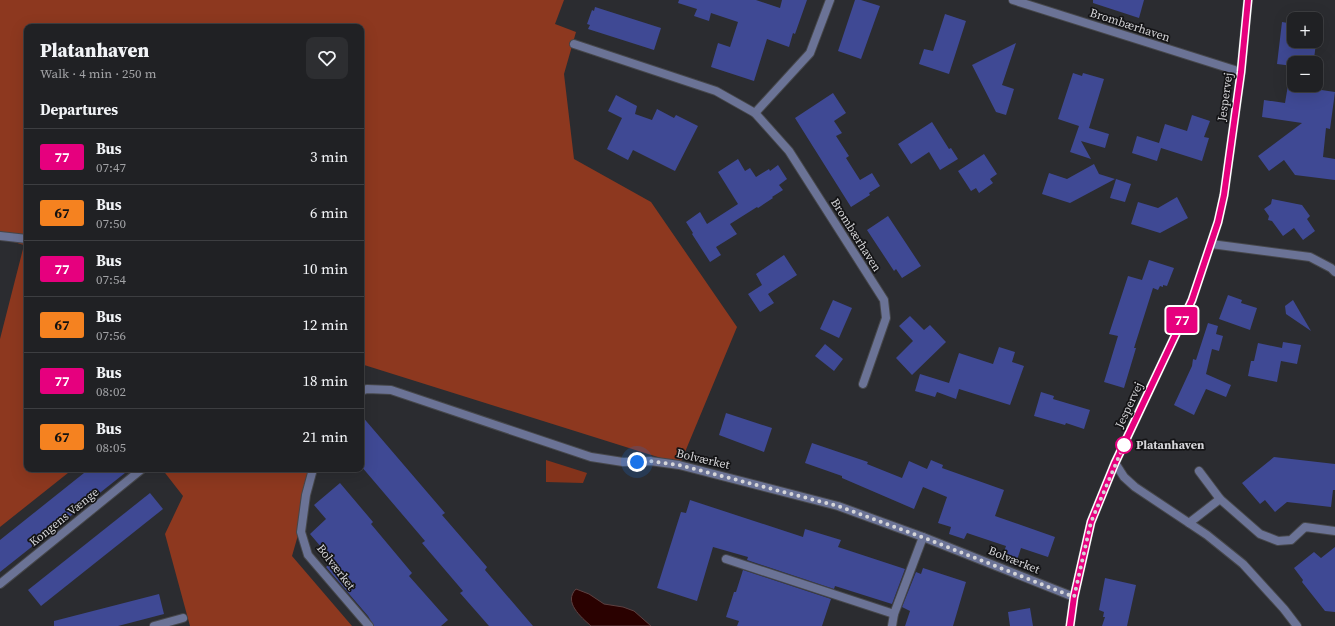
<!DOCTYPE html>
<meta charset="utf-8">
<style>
body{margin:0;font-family:"Source Serif 4",serif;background:#2d2e31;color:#f1f3f6;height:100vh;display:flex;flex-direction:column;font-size:15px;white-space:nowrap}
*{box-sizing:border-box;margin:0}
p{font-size:13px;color:#a2a3a6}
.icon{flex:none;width:22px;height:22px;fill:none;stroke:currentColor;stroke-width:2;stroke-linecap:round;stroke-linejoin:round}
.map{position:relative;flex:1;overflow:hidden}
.sheet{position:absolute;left:24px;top:24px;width:340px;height:448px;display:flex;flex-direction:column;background:#202124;border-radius:8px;box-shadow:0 4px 16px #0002,0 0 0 1px #3d3e41}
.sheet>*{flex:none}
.badge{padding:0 8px;border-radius:3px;font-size:14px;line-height:26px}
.fabs{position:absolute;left:1287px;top:12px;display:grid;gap:8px}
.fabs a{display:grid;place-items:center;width:36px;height:36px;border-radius:8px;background:#202124;box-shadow:0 4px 16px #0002,0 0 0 1px #3d3e41;font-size:20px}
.you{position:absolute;width:20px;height:20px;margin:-10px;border:3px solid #fff;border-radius:50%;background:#1a73e8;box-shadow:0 0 0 6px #1a73e833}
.map>.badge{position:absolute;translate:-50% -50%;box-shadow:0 0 0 2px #fff}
h2{padding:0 16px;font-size:15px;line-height:36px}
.round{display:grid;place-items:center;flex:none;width:42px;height:42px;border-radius:8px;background:#2d2e31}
.headline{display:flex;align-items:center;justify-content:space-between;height:68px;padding:0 16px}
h1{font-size:19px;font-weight:800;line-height:30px}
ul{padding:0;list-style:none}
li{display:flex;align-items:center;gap:12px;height:56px;padding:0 16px;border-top:1px solid #3d3e41}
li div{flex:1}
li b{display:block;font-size:15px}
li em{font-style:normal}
li .badge{min-width:44px;font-weight:700;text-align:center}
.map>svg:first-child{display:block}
.green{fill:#83331b}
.forest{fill:#8d381f}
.water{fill:#2a0100;stroke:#5d4141}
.building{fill:#3f4994}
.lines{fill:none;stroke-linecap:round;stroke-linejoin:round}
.minor-casing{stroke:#46474b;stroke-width:10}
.tertiary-casing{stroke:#46474b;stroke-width:10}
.minor{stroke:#6b7396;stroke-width:8}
.tertiary{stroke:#6b7396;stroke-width:8}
.line-casing{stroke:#fff;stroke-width:9}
.line{stroke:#e6007e;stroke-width:6}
.walk{stroke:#d5d5d8;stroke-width:4;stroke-dasharray:0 7.2}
.stop-dot{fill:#fff;stroke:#e6007e;stroke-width:2}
.labels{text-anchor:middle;stroke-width:3.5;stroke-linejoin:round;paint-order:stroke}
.street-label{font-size:12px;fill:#d5d5d8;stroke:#141416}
.stop-label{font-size:12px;font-weight:bold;fill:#d5d5d8;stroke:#141416;text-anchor:start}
</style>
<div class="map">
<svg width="1335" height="626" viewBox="0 0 1335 626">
<rect width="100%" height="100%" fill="#2b2c30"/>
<path class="green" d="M546 460 587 473 583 483 546 482Z"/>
<g class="forest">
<path d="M0 0H564L555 24 576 32 564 74 574 159 651 202 737 327 680 464 361 364V27H27V469H73L0 527V339L24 245 0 238Z"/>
<path d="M162 469H317L292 556 352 626H190L165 534 183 496Z"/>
</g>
<path class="water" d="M576 589 589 594 604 604 623 607 634 611 651 626H591C581 617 563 602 576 589Z"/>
<g class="building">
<path d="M679 0H756L780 8 782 0H807L795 34 793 33 789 47 767 39 754 81 711 67 718 43 730 47 738 22 711 13 709 21 694 16 697 9 678 3Z"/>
<path d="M855 0H861L880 6 861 59 838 51Z"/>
<path d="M1093 0H1144L1139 18 1093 3Z"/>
<path d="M595 7 661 28 654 50 588 29 590 25 587 24 592 10 594 11Z"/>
<path d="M945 14 966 21 949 74 919 64 924 49 933 51Z"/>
<path d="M1282 22 1294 24V41H1316V35H1317L1314 59 1294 56 1293 66 1277 64Z"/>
<path d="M1016 43 1002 85 1014 89 1006 115 996 112 972 65Z"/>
<path d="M1073 73 1082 76 1083 73 1104 79 1089 128 1109 134 1105 148 1081 141 1091 159 1070 152 1079 126 1058 119Z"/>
<path d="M1288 85 1335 92 1330 129 1326 128 1323 157 1335 159V180L1295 175 1284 160 1269 171 1258 156 1302 123 1262 117 1264 100 1285 103Z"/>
<path d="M833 93 846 113 834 121 842 133 836 136 849 156 846 158 860 180 872 173 880 186 869 193 870 195 851 207 795 118Z"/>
<path d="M616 95 637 106 635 114 652 120 657 109 674 118 676 115 698 126 675 171 633 150 628 160 607 149 622 118 608 111Z"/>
<path d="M1192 115 1210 121 1204 137 1209 138 1202 161 1161 148 1157 161 1132 153 1137 136 1159 143 1165 124 1187 131Z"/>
<path d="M932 122 949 149 951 148 958 159 940 170 929 152 911 164 898 144Z"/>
<path d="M984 154 997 174 990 179 993 183 979 193 976 188 971 191 958 171Z"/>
<path d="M738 159 745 171 750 168 756 177 769 169 770 171 778 165 787 179 779 185 783 190 772 197 773 198 758 208 757 207 730 224 737 234 716 247 721 255 710 262 692 234 693 233 686 222 700 212 707 224 738 204 718 172Z"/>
<path d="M1094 164 1099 174 1115 179 1070 203 1042 194 1049 173 1067 179Z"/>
<path d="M1116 179 1131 184 1125 202 1110 198Z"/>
<path d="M1177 197 1188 218 1160 233 1131 224 1138 202 1158 208Z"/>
<path d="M1272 199 1302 205 1310 216 1307 219 1315 231 1303 240 1294 228 1283 236 1272 221 1268 220 1269 216 1264 209 1271 204Z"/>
<path d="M888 216 921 266 902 278 896 269 894 271 867 230Z"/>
<path d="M784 255 797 275 768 294 774 303 760 312 748 294 762 285 756 274Z"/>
<path d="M1149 260 1174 268 1167 286 1163 285V287L1160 286 1158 290 1153 288 1134 348H1136L1124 388 1104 382 1118 336 1109 334 1128 276 1142 280Z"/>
<path d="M1228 295 1242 300 1241 303 1257 308 1250 330 1219 319Z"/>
<path d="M833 300 852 308 839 338 820 329Z"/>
<path d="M1293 300 1311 331 1286 314 1285 306Z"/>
<path d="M910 316 924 330 930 325 946 342 912 375 896 358 913 341 899 326Z"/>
<path d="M1208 323 1218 326 1216 334 1223 336 1219 351 1212 349 1206 374 1231 385 1226 397 1206 389 1194 415 1174 405 1192 366 1193 359 1196 360Z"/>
<path d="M1283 342 1301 345 1297 364 1281 361 1277 382 1248 376 1251 361H1254L1258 343 1282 348Z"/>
<path d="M825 344 843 359 834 371 815 356Z"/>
<path d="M999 347 1015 352 1012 362 1024 366 1010 405 959 389 956 399 937 392 935 397 915 391 920 374 949 383 959 353 993 364Z"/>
<path d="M1041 392 1054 396 1053 399 1090 410 1084 429 1066 423 1065 425 1034 416Z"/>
<path d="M726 413 772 428 764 452 719 435Z"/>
<path d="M361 415 445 513 442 515 487 567 485 570 533 626H489L460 593 463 591 422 543 425 541 361 466Z"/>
<path d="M812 443 868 462 867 464 902 478 909 461 927 469 931 460 943 465 942 468 1004 490 995 516 1055 537 1048 557 1021 548 1017 560 1003 555 1006 546 967 533 964 539 949 534 951 527 938 523 947 497 923 487 914 509 842 478V476L805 463Z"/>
<path d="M1274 457 1335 464V490H1333L1331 507 1287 502 1275 512 1265 500 1260 504 1242 483Z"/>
<path d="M89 469H130L0 572V540Z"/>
<path d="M340 483 373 522 371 524 412 573 409 576 448 620 441 626H374L368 616 326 567 333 561 310 534 326 519 314 505Z"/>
<path d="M150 493 163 509 41 606 28 590Z"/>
<path d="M690 500 803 537 805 529 841 540 838 547 905 569 892 604 835 586 834 589 747 560 748 557 713 547 697 601 657 588 681 512 686 513Z"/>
<path d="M1335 547V612L1325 611 1302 582 1303 580 1294 568 1314 552 1321 558Z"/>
<path d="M923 568 966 582 953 626H905L910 611 902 607 916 572 921 574Z"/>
<path d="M743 570 831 599 822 626H737L739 621 726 617 734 592H736Z"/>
<path d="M1105 578 1136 585 1127 626H1102L1105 617H1103L1104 612 1099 610Z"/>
<path d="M159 594 164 614 118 626H54V621Z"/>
<path d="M1030 608 1033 626H1010L1008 612Z"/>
</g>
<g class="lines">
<defs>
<g id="minor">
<path d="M1013 0 1241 72"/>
<path d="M574 44 716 91 755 113 789 151 884 300 886 318 863 384"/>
<path d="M755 113 810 53 830 0"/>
<path d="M0 236 27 239"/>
<path d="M1211 244 1310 257 1331 268 1335 272"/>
<path d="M361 391 367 389 391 390 591 457 623 462 650 461 679 465 838 506 923 537 1074 597"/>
<path d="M313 469 306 495 301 532 308 555 369 626"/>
<path d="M1199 471 1220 499 1260 534 1278 541 1291 540 1305 527 1335 531"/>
<path d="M1189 523 1220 499"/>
<path d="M726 559 894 614"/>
<path d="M0 584 142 469"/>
<path d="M154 626 183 618"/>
<path d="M892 626 894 614 923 537"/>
<path d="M1070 626 1074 597 1091 522 1115 463"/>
</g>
<path id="tertiary" d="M1248 0 1241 72 1224 195 1218 222 1192 300 1115 463 1124 477 1135 487 1207 535 1243 564 1284 609 1297 626"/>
</defs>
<use href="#minor" class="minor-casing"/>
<use href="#tertiary" class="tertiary-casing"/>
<use href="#minor" class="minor"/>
<use href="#tertiary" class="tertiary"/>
</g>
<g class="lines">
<defs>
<path id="line" d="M1070 626 1074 597 1091 522 1115 463 1192 300 1218 222 1224 195 1241 72 1248 0"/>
</defs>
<use href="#line" class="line-casing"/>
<use href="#line" class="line"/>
<path class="walk" d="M637 462 650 461 679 465 838 506 922 537 1074 597 1091 522 1126 440 1124 445"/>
</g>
<circle class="stop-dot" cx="1124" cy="445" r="8"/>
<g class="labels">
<g class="street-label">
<text transform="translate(1130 25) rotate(18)" y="4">Brombærhaven</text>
<text transform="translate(1225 97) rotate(-82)" y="4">Jespervej</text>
<text transform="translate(856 235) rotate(58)" y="4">Brombærhaven</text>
<text transform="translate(1129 405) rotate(-65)" y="4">Jespervej</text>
<text transform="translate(703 459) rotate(13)" y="4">Bolværket</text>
<text transform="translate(64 517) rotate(-39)" y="4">Kongens Vænge</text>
<text transform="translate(1014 560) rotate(22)" y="4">Bolværket</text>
<text transform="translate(336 567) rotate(52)" y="4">Bolværket</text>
</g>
<g class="stop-label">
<text x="1136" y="449">Platanhaven</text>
</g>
</g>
</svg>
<div class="fabs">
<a>+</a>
<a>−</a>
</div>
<div class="you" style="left:637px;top:462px"></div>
<b class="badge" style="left:1182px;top:320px;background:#e6007e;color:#fff">77</b>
<section class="sheet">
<div class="headline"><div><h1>Platanhaven</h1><p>Walk · 4 min · 250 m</p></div><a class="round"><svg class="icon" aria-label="heart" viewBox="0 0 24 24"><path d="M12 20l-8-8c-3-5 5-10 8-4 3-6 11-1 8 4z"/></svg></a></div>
<h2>Departures</h2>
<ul>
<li><span class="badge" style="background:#e6007e;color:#fff">77</span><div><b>Bus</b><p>07:47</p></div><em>3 min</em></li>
<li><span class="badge" style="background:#f58220;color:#111">67</span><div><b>Bus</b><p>07:50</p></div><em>6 min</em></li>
<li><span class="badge" style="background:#e6007e;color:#fff">77</span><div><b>Bus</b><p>07:54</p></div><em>10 min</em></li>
<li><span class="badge" style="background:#f58220;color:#111">67</span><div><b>Bus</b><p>07:56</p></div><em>12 min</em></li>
<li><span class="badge" style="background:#e6007e;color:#fff">77</span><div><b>Bus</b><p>08:02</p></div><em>18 min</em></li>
<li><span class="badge" style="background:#f58220;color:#111">67</span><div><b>Bus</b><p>08:05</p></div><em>21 min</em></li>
</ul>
</section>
</div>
